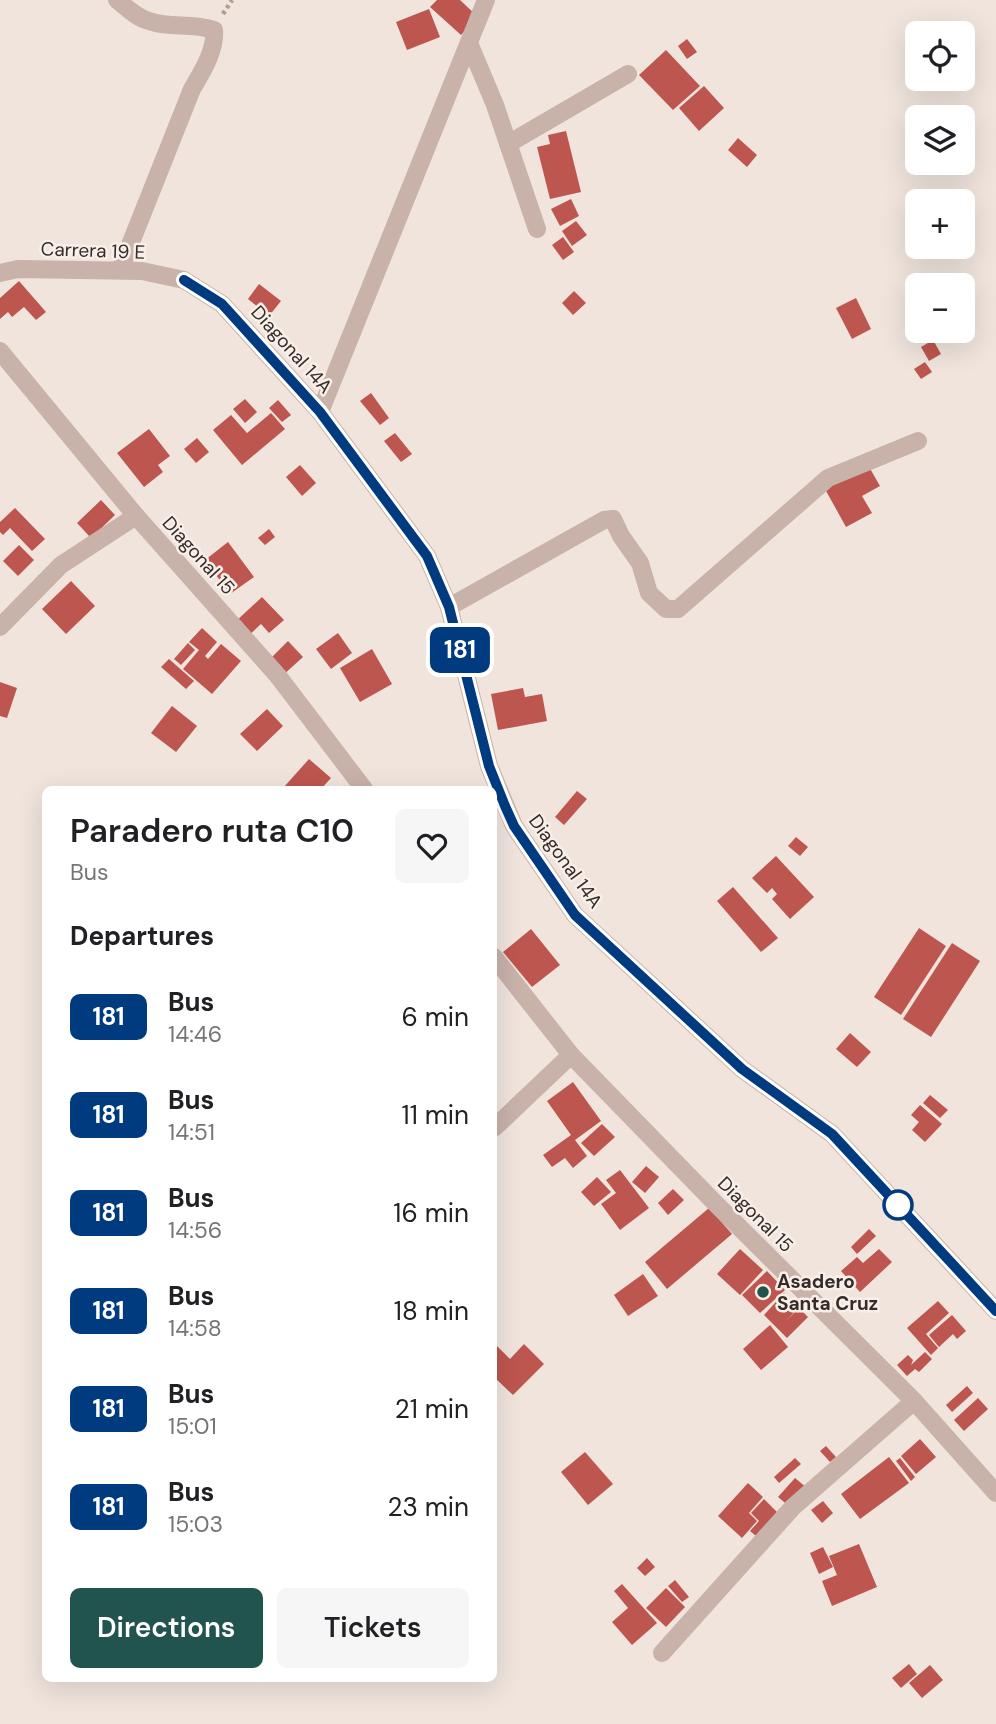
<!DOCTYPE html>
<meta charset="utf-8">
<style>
body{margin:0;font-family:"DM Sans",sans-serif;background:#f6f6f6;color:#202124;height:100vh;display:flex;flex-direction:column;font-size:26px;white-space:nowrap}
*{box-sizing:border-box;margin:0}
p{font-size:23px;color:#757577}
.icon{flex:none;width:38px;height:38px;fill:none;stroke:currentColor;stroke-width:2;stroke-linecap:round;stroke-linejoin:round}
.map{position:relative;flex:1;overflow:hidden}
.details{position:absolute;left:42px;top:786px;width:455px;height:896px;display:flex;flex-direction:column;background:#fff;border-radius:10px;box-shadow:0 7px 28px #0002}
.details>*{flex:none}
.badge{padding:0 14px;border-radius:10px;font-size:24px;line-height:46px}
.controls{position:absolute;left:905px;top:21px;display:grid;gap:14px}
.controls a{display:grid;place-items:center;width:70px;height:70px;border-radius:10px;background:#fff;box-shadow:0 7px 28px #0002;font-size:35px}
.map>.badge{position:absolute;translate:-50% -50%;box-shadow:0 0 0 4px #fff}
h2{padding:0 28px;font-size:26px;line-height:63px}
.round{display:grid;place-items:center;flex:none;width:74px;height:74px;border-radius:10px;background:#f6f6f6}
.head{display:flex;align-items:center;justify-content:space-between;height:119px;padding:0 28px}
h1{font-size:33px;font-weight:600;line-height:52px}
.primary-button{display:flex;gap:14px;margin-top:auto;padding:14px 28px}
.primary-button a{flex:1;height:80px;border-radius:10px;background:#21544f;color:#fff;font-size:28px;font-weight:600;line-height:80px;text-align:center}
.primary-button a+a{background:#f6f6f6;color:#202124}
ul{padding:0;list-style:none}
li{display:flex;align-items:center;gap:21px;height:98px;padding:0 28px}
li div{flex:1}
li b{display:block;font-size:26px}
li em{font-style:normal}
li .badge{min-width:77px;font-weight:700;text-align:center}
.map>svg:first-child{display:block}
.building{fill:#bd564e}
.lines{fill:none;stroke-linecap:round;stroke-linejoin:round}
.path{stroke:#b39c94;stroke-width:4.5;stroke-dasharray:3.5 3.5;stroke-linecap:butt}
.minor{stroke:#c8b2aa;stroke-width:18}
.line-casing{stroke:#fff;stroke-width:16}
.line{stroke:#003b80;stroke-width:10}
.stop-dot{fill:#fff;stroke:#003b80;stroke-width:3.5}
.poi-dot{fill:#21544f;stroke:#f8efe9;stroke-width:2.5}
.labels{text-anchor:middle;stroke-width:5;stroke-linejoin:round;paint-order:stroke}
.street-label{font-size:19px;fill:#352b29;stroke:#f8efe9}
.poi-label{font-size:19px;font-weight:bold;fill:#352b29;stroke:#f8efe9;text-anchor:start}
</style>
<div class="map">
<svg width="996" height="1724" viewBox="0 0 996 1724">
<rect width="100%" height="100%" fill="#f0e4dd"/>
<g class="building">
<path d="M437 0H460L478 17 461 35 430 7Z"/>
<path d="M429 9 440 37 407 50 396 22Z"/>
<path d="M687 39 697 52 687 59 678 46Z"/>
<path d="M666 50 700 86 673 110 639 75Z"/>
<path d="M704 86 724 108 699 131 679 108Z"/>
<path d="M566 131 581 192 550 199 537 147 550 144 548 135Z"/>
<path d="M738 138 757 155 747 167 728 150Z"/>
<path d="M571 199 579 216 560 226 551 209Z"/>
<path d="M576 221 587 235 572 246 562 231Z"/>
<path d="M563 237 574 252 563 260 552 245Z"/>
<path d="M19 281 46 312 36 320 24 307 12 317 8 312 0 319V298Z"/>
<path d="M259 284 281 301 269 316 248 299Z"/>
<path d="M574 291 586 303 573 315 562 303Z"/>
<path d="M856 298 871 329 852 339 836 308Z"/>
<path d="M933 340 941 354 929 361 921 347Z"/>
<path d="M925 362 932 372 921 379 914 369Z"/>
<path d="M371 393 389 418 380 425 360 401Z"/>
<path d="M245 399 257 412 245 423 233 409Z"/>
<path d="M278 400 291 415 282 422 269 408Z"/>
<path d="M271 413 285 429 242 465 213 430 231 415 247 433Z"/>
<path d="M149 429 170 456 158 465 163 472 144 487 117 453Z"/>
<path d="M395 433 412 454 401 462 384 441Z"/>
<path d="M197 438 209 452 196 463 184 449Z"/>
<path d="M300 465 316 483 302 496 286 477Z"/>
<path d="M868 465 880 486 862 496 872 513 846 527 825 489Z"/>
<path d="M101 500 115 515 91 538 77 523Z"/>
<path d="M15 508 45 539 32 551 10 528 3 535 0 532V522Z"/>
<path d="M269 529 275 537 265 545 258 538Z"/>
<path d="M228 542 254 577 230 594 205 560Z"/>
<path d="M19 545 34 560 18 576 3 561Z"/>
<path d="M71 581 95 606 66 634 42 609Z"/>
<path d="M262 597 284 620 269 633 261 624 247 637 234 623Z"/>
<path d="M202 628 217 642 205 656 208 659 221 644 241 661 212 694 183 669 199 650 189 642Z"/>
<path d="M338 633 352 653 331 669 316 649Z"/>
<path d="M288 641 303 657 282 676 268 661Z"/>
<path d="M188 643 195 650 181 665 174 659Z"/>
<path d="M372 649 392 684 360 702 340 668Z"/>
<path d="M169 659 194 681 186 689 161 667Z"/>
<path d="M0 682 17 688 7 718 0 716Z"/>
<path d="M523 688 525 697 542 694 547 721 498 730 491 694Z"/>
<path d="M172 706 197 726 176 752 151 733Z"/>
<path d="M267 709 283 726 257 751 240 734Z"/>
<path d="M309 759 331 778 321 789H287L284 787Z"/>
<path d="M577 791 587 799 564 825 555 817Z"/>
<path d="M796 837 808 847 800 856 788 846Z"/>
<path d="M776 856 814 897 790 919 772 899 777 894 772 888 767 893 752 878Z"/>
<path d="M733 887 778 938 761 952 717 901Z"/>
<path d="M919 928 946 946 901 1015 874 997Z"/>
<path d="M531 929 560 965 532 987 503 952Z"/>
<path d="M952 943 980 961 931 1037 903 1019Z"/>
<path d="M850 1033 871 1052 857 1067 836 1049Z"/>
<path d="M573 1082 601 1121 575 1140 587 1156 573 1168 565 1158 552 1167 543 1155 571 1135 547 1101Z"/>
<path d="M930 1095 948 1110 940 1118 923 1103Z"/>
<path d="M920 1105 942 1124 925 1142 912 1130 919 1122 911 1115Z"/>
<path d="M602 1124 615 1137 594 1156 581 1143Z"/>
<path d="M646 1166 659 1177 645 1193 632 1182Z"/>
<path d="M620 1170 649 1208 620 1230 601 1204 616 1193 606 1180Z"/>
<path d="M597 1177 611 1192 594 1206 581 1192Z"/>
<path d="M673 1189 684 1200 668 1215 658 1203Z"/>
<path d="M709 1208 732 1234 667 1289 645 1262Z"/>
<path d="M869 1229 876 1236 857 1254 851 1247Z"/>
<path d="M740 1249 763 1270 740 1295 717 1274Z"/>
<path d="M879 1249 892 1262 860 1292 841 1271 857 1257 863 1263Z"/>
<path d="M767 1271 785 1290 760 1313 742 1295Z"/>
<path d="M643 1274 658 1296 628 1316 614 1295Z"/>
<path d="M784 1293 798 1308 787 1320 799 1308 808 1317 787 1338 764 1315Z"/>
<path d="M938 1301 949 1313 926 1334 938 1348 931 1355 907 1328Z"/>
<path d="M952 1315 966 1331 957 1339 953 1334 939 1347 929 1335Z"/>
<path d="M770 1325 788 1347 761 1370 743 1349Z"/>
<path d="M524 1344 544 1364 513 1395 494 1377V1348L496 1345 510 1359Z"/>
<path d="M925 1352 932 1359 919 1372 915 1369 907 1376 897 1365 908 1355 913 1360 911 1365Z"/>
<path d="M967 1386 973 1393 952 1412 946 1405Z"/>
<path d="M978 1398 988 1409 964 1431 954 1420Z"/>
<path d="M920 1439 936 1457 916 1474 901 1456Z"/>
<path d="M826 1446 836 1457 830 1462 820 1451Z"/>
<path d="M585 1452 613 1484 588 1505 561 1472Z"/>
<path d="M889 1457 909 1483 860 1519 841 1494Z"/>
<path d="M795 1458 801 1464 779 1483 774 1477Z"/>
<path d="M900 1458 915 1477 911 1481 896 1461Z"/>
<path d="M795 1478 807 1488 790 1507 778 1497Z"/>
<path d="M748 1483 763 1497 749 1513 757 1521 742 1538 718 1516Z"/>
<path d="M764 1499 778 1513 756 1536 750 1531 759 1521 751 1513Z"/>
<path d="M823 1501 833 1513 822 1523 811 1510Z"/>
<path d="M859 1544 877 1587 832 1606 822 1581 837 1575 829 1556Z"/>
<path d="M823 1547 833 1567 819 1574 810 1553Z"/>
<path d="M647 1558 655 1567 645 1576 637 1568Z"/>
<path d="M675 1580 689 1597 682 1602 668 1586Z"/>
<path d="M622 1584 657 1623 632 1645 612 1622 628 1608 614 1591Z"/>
<path d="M666 1588 685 1607 666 1627 646 1608Z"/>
<path d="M909 1664 917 1674 901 1688 892 1678Z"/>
<path d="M930 1665 943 1680 922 1698 909 1683Z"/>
</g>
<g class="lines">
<path class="path" d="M223 14 232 0"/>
<g class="minor">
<path d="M117 0C126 7 137 18 149 21 171 29 190 22 214 30 216 50 202 72 192 89L120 270"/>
<path d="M469 43 495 105 537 229"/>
<path d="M508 144 628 74"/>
<path d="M0 273 18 269 142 271 184 280 222 304 320 412 427 556 449 607 489 766 514 826 575 915 742 1069 832 1134 996 1311"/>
<path d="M0 351 136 516 278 676 364 789"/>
<path d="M320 412 486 0"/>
<path d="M449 607 604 520 613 519 621 536 640 563 649 593 666 609H678L828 478 918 441"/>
<path d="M0 627 61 565 136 516"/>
<path d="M494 957 571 1055 716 1204 914 1401 996 1493"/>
<path d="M494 1128 571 1055"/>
<path d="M662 1653 793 1507 914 1401"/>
</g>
</g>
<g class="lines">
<defs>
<path id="line" d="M184 280 222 304 320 412 427 556 449 607 489 766 505 806 514 826 575 915 742 1069 832 1134 996 1311"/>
</defs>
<use href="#line" class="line-casing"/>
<use href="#line" class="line"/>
</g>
<circle class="stop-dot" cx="898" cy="1205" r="14"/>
<circle class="poi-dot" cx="763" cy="1292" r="7"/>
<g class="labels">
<g class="street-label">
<text transform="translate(93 250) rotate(2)" y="7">Carrera 19 E</text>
<text transform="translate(292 349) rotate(48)" y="7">Diagonal 14A</text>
<text transform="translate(199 555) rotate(48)" y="7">Diagonal 15</text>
<text transform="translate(566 861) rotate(54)" y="7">Diagonal 14A</text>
<text transform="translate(756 1214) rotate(45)" y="7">Diagonal 15</text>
</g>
<g class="poi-label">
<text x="777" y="1288">Asadero<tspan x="777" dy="22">Santa Cruz</tspan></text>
</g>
</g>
</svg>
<div class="controls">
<a><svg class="icon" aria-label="locate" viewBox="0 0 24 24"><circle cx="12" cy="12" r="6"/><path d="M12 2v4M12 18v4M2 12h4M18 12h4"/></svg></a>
<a><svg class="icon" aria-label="layers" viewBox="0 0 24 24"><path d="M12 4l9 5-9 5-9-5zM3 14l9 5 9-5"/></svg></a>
<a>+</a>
<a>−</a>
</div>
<b class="badge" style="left:460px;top:650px;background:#003b80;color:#fff">181</b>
<section class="details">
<div class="head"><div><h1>Paradero ruta C10</h1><p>Bus</p></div><a class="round"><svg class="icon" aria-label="heart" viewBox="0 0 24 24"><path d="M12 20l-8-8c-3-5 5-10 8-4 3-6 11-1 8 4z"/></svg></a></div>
<h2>Departures</h2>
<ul>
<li><span class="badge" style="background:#003b80;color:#fff">181</span><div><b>Bus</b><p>14:46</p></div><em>6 min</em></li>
<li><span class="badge" style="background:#003b80;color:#fff">181</span><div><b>Bus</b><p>14:51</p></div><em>11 min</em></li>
<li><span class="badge" style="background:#003b80;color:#fff">181</span><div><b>Bus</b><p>14:56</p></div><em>16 min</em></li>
<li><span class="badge" style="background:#003b80;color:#fff">181</span><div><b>Bus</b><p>14:58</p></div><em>18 min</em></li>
<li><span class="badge" style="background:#003b80;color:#fff">181</span><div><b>Bus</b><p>15:01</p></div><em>21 min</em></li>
<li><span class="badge" style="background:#003b80;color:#fff">181</span><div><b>Bus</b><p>15:03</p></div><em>23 min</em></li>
</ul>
<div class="primary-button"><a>Directions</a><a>Tickets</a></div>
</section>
</div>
